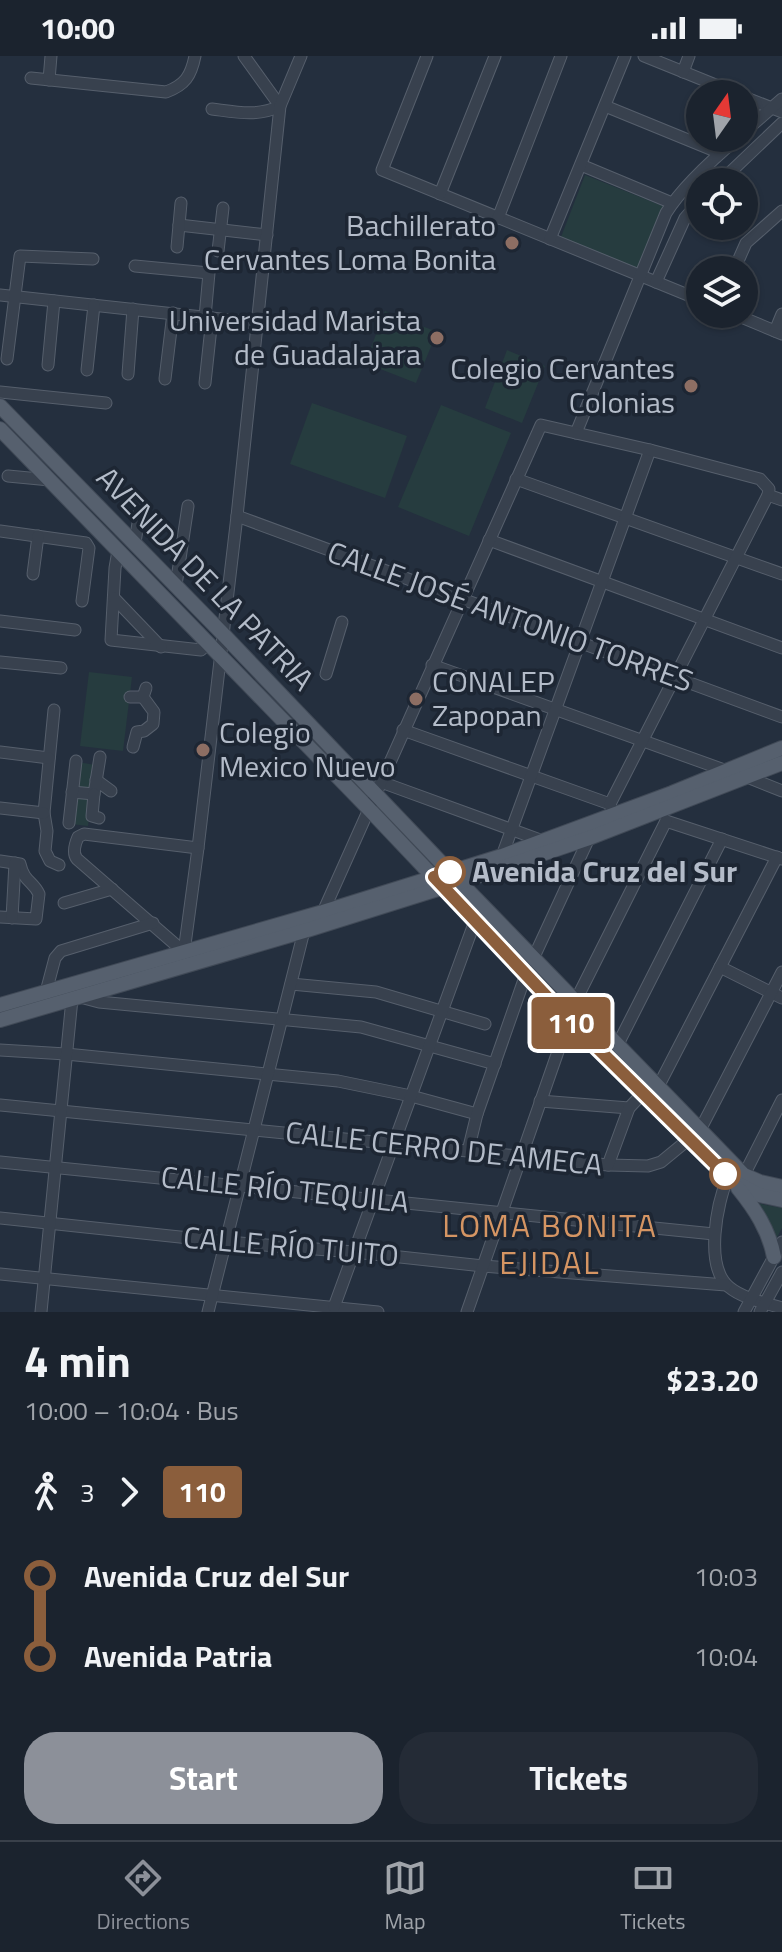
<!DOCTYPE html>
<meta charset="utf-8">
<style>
body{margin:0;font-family:"Titillium Web",sans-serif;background:#242b36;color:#f1f3f6;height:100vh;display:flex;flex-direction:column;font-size:30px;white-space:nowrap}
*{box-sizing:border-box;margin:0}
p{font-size:26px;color:#a0a4aa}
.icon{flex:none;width:44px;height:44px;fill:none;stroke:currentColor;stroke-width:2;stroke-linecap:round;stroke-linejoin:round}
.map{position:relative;height:1256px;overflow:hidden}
.drawer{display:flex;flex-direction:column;background:#1b232e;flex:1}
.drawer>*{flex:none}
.badge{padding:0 16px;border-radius:6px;font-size:28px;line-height:52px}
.needle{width:52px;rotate:14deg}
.tools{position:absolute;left:686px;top:24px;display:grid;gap:16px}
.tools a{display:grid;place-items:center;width:72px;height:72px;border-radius:50%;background:#1b232e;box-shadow:0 2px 6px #0004,0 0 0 2px #39404a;font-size:40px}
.map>.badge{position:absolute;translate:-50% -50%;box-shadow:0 0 0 4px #fff}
.legs{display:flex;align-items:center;gap:12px;height:88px;padding:0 24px;font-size:26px}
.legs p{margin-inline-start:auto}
.headline{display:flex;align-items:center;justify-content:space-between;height:136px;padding:0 24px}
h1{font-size:44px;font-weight:700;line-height:60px}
.button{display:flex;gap:16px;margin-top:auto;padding:16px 24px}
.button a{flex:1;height:92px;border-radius:32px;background:#8c9099;color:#fff;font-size:32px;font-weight:700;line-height:92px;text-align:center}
.button a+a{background:#242b36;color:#f1f3f6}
ul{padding:0 24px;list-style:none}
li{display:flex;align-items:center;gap:28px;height:80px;font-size:30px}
li i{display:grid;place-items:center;width:12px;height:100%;margin:0 10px;background:currentColor}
li i::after{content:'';width:20px;height:20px;margin:-10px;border:6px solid;border-radius:50%;background:#1b232e}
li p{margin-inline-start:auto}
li:first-child i{background:linear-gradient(#0000 50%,currentColor 0)}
li:last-child i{background:linear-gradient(currentColor 50%,#0000 0)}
.status{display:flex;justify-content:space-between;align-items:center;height:56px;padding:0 40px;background:#1b232e;direction:ltr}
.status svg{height:22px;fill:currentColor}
.dock{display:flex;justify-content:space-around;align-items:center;height:112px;border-top:2px solid #39404a;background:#1b232e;font-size:22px;color:#a0a4aa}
.dock a{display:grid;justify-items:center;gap:4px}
.dock .on{color:#8c9099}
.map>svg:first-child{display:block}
.green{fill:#263c3f}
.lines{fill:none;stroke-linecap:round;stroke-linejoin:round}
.minor-casing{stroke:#565f6c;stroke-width:13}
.major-casing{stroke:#414a57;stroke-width:16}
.minor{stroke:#38414e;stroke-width:11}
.major{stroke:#56606e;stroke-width:14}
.line-1-casing{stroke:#fff;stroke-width:18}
.line-1{stroke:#8b5e3c;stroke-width:12}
.education-dot{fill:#8d6e63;stroke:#1d2633;stroke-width:3}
.stop-1-dot{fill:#fff;stroke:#8b5e3c;stroke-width:4}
.labels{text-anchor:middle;stroke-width:7;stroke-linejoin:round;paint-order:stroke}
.poi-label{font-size:30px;fill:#b4bcc9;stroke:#1d2633;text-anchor:end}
.street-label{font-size:30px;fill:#b4bcc9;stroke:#1d2633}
.stop-label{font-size:30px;font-weight:bold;fill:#b4bcc9;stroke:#1d2633;text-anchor:start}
.neighbourhood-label{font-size:32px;letter-spacing:2px;fill:#d59563;stroke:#1d2633}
</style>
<div class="status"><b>10:00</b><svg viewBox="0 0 49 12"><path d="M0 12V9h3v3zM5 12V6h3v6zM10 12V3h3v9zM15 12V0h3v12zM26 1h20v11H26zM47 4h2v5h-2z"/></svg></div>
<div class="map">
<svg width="782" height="1256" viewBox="0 0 782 1256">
<rect width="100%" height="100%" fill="#242f3e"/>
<g class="green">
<path d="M585 119 665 151 639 213 561 181Z"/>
<path d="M385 255 437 276 416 327 365 307Z"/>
<path d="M507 294 545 310 522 367 485 352Z"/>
<path d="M312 347 407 380 385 442 290 408Z"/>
<path d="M441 349 511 377 469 480 398 451Z"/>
<path d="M89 616 132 621 123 695 80 690Z"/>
<path d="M78 706 95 709 92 736 74 734Z"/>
<path d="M75 738 92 740 88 770 71 768Z"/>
<path d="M756 1147 782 1152V1172L774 1187Z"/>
</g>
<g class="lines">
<defs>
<g id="minor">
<path d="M427 0 382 114 700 244"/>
<path d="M644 0 738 38"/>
<path d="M683 16 689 0"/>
<path d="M31 22 166 36C185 29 191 20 195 0"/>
<path d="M49 24 51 0"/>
<path d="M744 41 782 56"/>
<path d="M605 50 720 97"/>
<path d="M212 53C236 56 258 61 280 50L244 0"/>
<path d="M744 76 782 43"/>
<path d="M581 109 672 147"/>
<path d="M720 126 782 67"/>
<path d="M440 138 495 0"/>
<path d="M498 162 561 0"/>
<path d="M179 169 267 179"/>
<path d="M550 183 625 0"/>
<path d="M177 191 181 147"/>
<path d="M218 195 223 152"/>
<path d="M135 210 209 217 205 261"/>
<path d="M734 214 746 187 782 155"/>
<path d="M656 226 685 162 700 145"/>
<path d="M0 239 257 267"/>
<path d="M734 258 782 278"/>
<path d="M775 275 782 258"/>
<path d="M7 303 20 200 93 203"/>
<path d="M48 309 54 245"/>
<path d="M87 314 94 249"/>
<path d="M128 318 133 253"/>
<path d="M165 323 173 257"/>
<path d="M205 327 212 262"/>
<path d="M0 336 106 347"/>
<path d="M576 377 666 157C683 130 713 103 738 82"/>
<path d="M8 420 50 424"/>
<path d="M516 423 782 518"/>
<path d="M768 439 782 444"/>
<path d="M237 460 782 661"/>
<path d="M0 475 86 487 89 492 82 545"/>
<path d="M489 484 782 592"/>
<path d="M135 487 141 447"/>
<path d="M118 495 115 512 111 584 201 594 208 587"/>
<path d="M33 518 38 480"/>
<path d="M176 529 188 450"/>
<path d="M114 542 161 591"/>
<path d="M0 565 75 574"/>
<path d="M0 606 61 612"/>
<path d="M432 609 727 715"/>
<path d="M326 618 342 566"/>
<path d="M130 641H143"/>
<path d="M54 654 44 757 47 775 45 795 50 805 59 809"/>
<path d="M403 674 610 748 611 752"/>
<path d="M133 691 137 676 144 675 153 668 154 656 143 641 146 632"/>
<path d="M0 696 49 702"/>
<path d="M747 721 782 735"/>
<path d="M96 724 111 735"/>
<path d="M381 726 543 785"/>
<path d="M72 736 94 738 100 701"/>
<path d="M94 738 92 760 99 762"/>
<path d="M0 752 44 757"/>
<path d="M666 765 782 803"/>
<path d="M69 767 76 705"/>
<path d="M502 800 650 394"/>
<path d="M0 805 20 808C24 826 33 825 39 838L36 863 0 861"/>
<path d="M64 847 112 833"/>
<path d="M323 856 541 369 650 394 760 423 769 433 768 439 610 748"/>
<path d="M12 862 15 807"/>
<path d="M184 896 198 792 237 460 280 50 301 0"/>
<path d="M186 900 184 896 77 803C72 797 75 788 78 781L84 778 198 792"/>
<path d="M533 903 589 782"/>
<path d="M720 911 782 942"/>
<path d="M291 928 376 936 485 968"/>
<path d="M46 936 55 902 61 895 153 867"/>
<path d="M80 941 99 946 361 971 495 1008"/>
<path d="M575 946 666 765"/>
<path d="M617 990 722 783"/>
<path d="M0 994 66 998 338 1025 411 1040 477 1058"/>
<path d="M658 1031 777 801"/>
<path d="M540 1045 629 1052"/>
<path d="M0 1049 608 1109 648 1110 661 1106 700 1074 782 916"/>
<path d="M468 1095 477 1058 526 918"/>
<path d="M0 1106 714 1178"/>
<path d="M608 1109 629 1052 643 1037"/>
<path d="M744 1119 782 1044"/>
<path d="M728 1121C717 1147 704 1210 729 1231 742 1242 765 1247 782 1252"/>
<path d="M0 1162 227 1186 354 1196 483 1210 726 1229"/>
<path d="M0 1218 378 1256"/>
<path d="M334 1251 475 865"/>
<path d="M41 1256 72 943"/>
<path d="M208 1256 304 875"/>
<path d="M467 1256 569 964"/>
<path d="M744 1256 782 1186"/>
<path d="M760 1256 782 1216"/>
</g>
<g id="major">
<path d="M0 350 222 577 450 816 744 1119 760 1126 782 1131"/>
<path d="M0 373 368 752 569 964 689 1084 733 1125 759 1139 782 1144"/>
<path d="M0 949 323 856 502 800 672 737 782 692"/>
<path d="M0 964 304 875 460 826 589 782 782 707"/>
<path d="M738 1132C755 1153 769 1174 774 1201"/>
</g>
</defs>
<use href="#minor" class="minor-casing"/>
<use href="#major" class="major-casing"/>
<use href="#minor" class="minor"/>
<use href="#major" class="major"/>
</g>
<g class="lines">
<defs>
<path id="line-1" d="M450 816 434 821 569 964 725 1118"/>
</defs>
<use href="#line-1" class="line-1-casing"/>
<use href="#line-1" class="line-1"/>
</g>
<g class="education-dot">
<circle cx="512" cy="187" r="8"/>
<circle cx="437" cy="282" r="8"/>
<circle cx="691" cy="330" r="8"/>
<circle cx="416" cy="643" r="8"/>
<circle cx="203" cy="694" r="8"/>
</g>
<g class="stop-1-dot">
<circle cx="450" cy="816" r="14"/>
<circle cx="725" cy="1118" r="14"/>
</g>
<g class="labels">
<g class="poi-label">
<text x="496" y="180">Bachillerato<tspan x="496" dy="34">Cervantes Loma Bonita</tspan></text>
<text x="421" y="275">Universidad Marista<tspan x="421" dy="34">de Guadalajara</tspan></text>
<text x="675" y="323">Colegio Cervantes<tspan x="675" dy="34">Colonias</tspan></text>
<text x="432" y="636" text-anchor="start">CONALEP<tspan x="432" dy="34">Zapopan</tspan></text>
<text x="219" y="687" text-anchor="start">Colegio<tspan x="219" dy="34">Mexico Nuevo</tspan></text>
</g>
<g class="street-label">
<text transform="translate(205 523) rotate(46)" y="10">AVENIDA DE LA PATRIA</text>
<text transform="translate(510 561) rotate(20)" y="10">CALLE JOSÉ ANTONIO TORRES</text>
<text transform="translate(444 1093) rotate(6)" y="10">CALLE CERRO DE AMECA</text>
<text transform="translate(285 1134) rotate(6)" y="10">CALLE RÍO TEQUILA</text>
<text transform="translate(291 1191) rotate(5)" y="10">CALLE RÍO TUITO</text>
</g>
<g class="stop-label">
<text x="472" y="826">Avenida Cruz del Sur</text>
</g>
<g class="neighbourhood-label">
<text x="550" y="1181">LOMA BONITA<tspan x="550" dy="37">EJIDAL</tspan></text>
</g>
</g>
</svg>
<div class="tools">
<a><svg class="needle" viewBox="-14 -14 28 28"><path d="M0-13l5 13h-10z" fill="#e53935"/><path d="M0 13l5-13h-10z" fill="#a0a4aa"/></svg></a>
<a><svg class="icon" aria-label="locate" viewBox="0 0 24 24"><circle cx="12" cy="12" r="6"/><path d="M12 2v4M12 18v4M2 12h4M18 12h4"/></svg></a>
<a><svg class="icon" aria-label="layers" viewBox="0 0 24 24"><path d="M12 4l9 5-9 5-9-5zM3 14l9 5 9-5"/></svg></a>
</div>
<b class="badge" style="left:571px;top:967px;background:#8b5e3c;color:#fff">110</b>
</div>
<section class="drawer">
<div class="headline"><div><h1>4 min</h1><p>10:00 – 10:04 · Bus</p></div><b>$23.20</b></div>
<div class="legs"><svg class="icon" aria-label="walk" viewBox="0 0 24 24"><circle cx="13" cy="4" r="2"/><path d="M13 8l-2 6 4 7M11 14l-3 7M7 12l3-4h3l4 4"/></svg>3<svg class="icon" aria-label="forward" viewBox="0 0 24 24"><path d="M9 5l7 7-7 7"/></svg><b class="badge" style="background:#8b5e3c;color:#fff">110</b></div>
<ul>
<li><i style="color:#8b5e3c"></i><b>Avenida Cruz del Sur</b><p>10:03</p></li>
<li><i style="color:#8b5e3c"></i><b>Avenida Patria</b><p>10:04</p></li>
</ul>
<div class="button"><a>Start</a><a>Tickets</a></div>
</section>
<nav class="dock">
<a class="on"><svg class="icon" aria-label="directions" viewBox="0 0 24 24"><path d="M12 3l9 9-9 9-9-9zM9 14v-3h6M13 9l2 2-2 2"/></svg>Directions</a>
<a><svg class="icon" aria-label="map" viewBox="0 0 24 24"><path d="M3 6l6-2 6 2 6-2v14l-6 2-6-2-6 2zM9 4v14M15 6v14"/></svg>Map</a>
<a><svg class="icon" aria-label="tickets" viewBox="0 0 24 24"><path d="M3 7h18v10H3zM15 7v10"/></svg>Tickets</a>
</nav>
